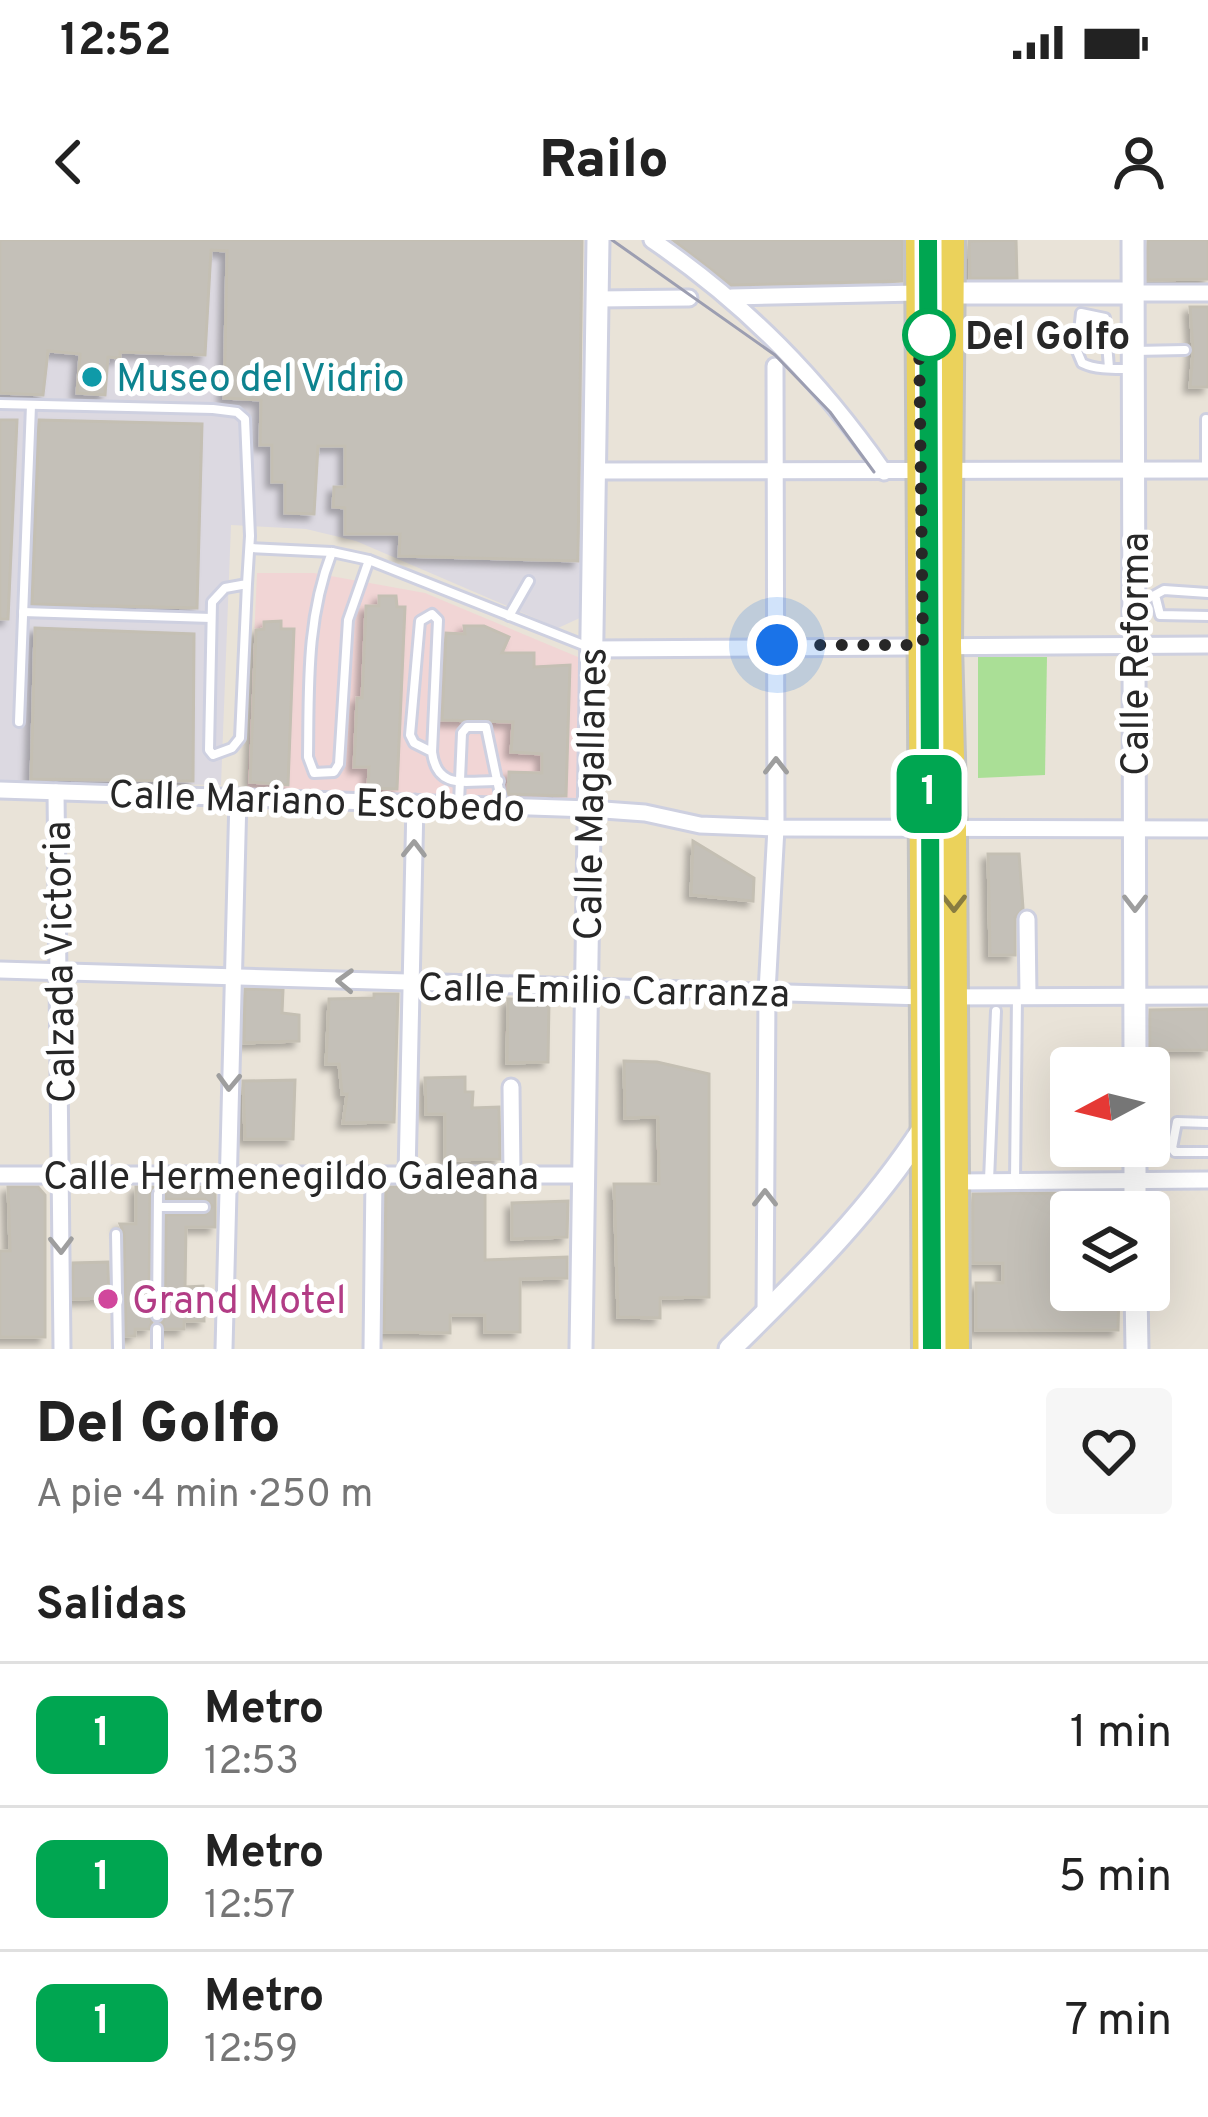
<!DOCTYPE html>
<html lang="es">
<meta charset="utf-8">
<style>
body{margin:0;font-family:Overpass,sans-serif;background:#f6f6f6;color:#222;height:100vh;display:flex;flex-direction:column;font-size:45px;white-space:nowrap}
*{box-sizing:border-box;margin:0}
p{font-size:39px;color:#767676}
.icon{flex:none;width:66px;height:66px;fill:none;stroke:currentColor;stroke-width:2;stroke-linecap:round;stroke-linejoin:round}
.map{position:relative;height:1109px;overflow:hidden}
.details{display:flex;flex-direction:column;background:#fff;flex:1}
.details>*{flex:none}
.badge{padding:0 24px;border-radius:18px;font-size:42px;line-height:78px}
.needle{width:78px;rotate:263deg}
.controls{position:absolute;left:1050px;top:807px;display:grid;gap:24px}
.controls a{display:grid;place-items:center;width:120px;height:120px;border-radius:12px;background:#fff;box-shadow:0 12px 48px #0002;font-size:60px}
.you{position:absolute;width:60px;height:60px;margin:-30px;border:9px solid #fff;border-radius:50%;background:#1a73e8;box-shadow:0 0 0 18px #1a73e833}
.map>.badge{position:absolute;translate:-50% -50%;box-shadow:0 0 0 6px #fff}
h2{padding:0 36px;font-size:45px;line-height:108px}
.round{display:grid;place-items:center;flex:none;width:126px;height:126px;border-radius:12px;background:#f6f6f6}
.overview{display:flex;align-items:center;justify-content:space-between;height:204px;padding:0 36px}
h1{font-size:57px;font-weight:800;line-height:90px}
ul{padding:0;list-style:none}
li{display:flex;align-items:center;gap:36px;height:144px;padding:0 36px;border-top:3px solid #e0e0e0}
li div{flex:1}
li b{display:block;font-size:45px}
li em{font-style:normal}
li .badge{min-width:132px;font-weight:700;text-align:center}
.status{display:flex;justify-content:space-between;align-items:center;height:84px;padding:0 60px;background:#fff;direction:ltr}
.status svg{height:33px;fill:currentColor}
header{display:flex;justify-content:space-between;align-items:center;height:156px;padding:0 36px;background:#fff;font-size:54px;font-weight:800}
.map>svg:first-child{display:block}
.industrial{fill:#dcd9e1}
.medical{fill:#f1d5d5}
.green{fill:#aadf96}
.building{fill:#c4c0b8;stroke:#c4bfb3;stroke-width:3;filter:url(#shadow)}
.lines{fill:none;stroke-linecap:round;stroke-linejoin:round}
.lane-casing{stroke:#ced0e0;stroke-width:14}
.street-casing{stroke:#ced0e0;stroke-width:21}
.secondary-casing{stroke:#ced0e0;stroke-width:27}
.primary-casing{stroke:#c3c3c3;stroke-width:30}
.lane{stroke:#fff;stroke-width:8}
.street{stroke:#fff;stroke-width:15}
.secondary{stroke:#fff;stroke-width:21}
.primary{stroke:#ebd25b;stroke-width:24}
.rail{stroke:#9c9eb1;stroke-width:3}
.oneway{stroke:#9e9e9e}
.oneway2{stroke:#897c41}
.line-casing{stroke:#fff;stroke-width:27}
.line{stroke:#00a651;stroke-width:18}
.walk{stroke:#272727;stroke-width:12;stroke-dasharray:0 21.6}
.stop-dot{fill:#fff;stroke:#00a651;stroke-width:6}
.culture-dot{fill:#0f9aa8;stroke:#fff;stroke-width:4.5}
.hotel-dot{fill:#d1479c;stroke:#fff;stroke-width:4.5}
.labels{text-anchor:middle;stroke-width:10;stroke-linejoin:round;paint-order:stroke}
.stop-label{font-size:39px;font-weight:bold;fill:#272727;stroke:#fff;text-anchor:start}
.culture-label{font-size:39px;fill:#0d838f;stroke:#fff;text-anchor:start}
.street-label{font-size:39px;fill:#272727;stroke:#fff}
.hotel-label{font-size:39px;fill:#b23c85;stroke:#fff;text-anchor:start}
</style>
<div class="status"><b>12:52</b><svg viewBox="0 0 49 12"><path d="M0 12V9h3v3zM5 12V6h3v6zM10 12V3h3v9zM15 12V0h3v12zM26 1h20v11H26zM47 4h2v5h-2z"/></svg></div>
<header><svg class="icon" aria-label="back" viewBox="0 0 24 24"><path d="M15 5l-7 7 7 7"/></svg>Railo<svg class="icon" aria-label="person" viewBox="0 0 24 24"><circle cx="12" cy="8" r="4"/><path d="M4 21q1-7 8-7t8 7"/></svg></header>
<div class="map">
<svg width="1208" height="1109" viewBox="0 0 1208 1109">
<defs>
<filter id="shadow"><feDropShadow dx="-5.5" dy="5.5" stdDeviation="3" flood-color="#0004"/></filter>
</defs>
<rect width="100%" height="100%" fill="#e9e3d8"/>
<path class="industrial" d="M0 0H582V377L558 388 356 301 306 289 231 285 221 545 0 541Z"/>
<path class="medical" d="M257 333H314L425 353 578 417 583 422 582 562 247 555Z"/>
<path class="green" d="M978 417H1047L1045 535 978 538Z"/>
<g class="building">
<path d="M0 0H582L578 321 399 316 400 294H345V268L333 267 334 247H345V206H318L314 274 285 273V242H272V205H260L261 160 224 158 227 11 211 10 205 115 120 112V118L108 117 105 155 77 153 80 114 48 111 43 155 0 153Z"/>
<path d="M673 0H902V41L731 45Z"/>
<path d="M1016 0 1017 38H970L969 1Z"/>
<path d="M1148 0H1208V39L1148 40Z"/>
<path d="M1190 67H1208V147H1190L1193 111Z"/>
<path d="M0 180H17L8 379H0Z"/>
<path d="M39 180 202 184 197 368 32 364Z"/>
<path d="M379 356H396L397 367H405L397 549 368 548 369 527H354L357 458H362L366 366H379Z"/>
<path d="M281 381V389H294L288 545 250 542 256 390 264 389V382Z"/>
<path d="M464 386H484L509 397 502 413H534V427L570 425 566 556 508 554 509 532 542 533V514L511 512 513 482 442 480 446 393 465 394Z"/>
<path d="M35 388 194 394 193 541 31 539Z"/>
<path d="M693 601 754 638 753 661 691 655Z"/>
<path d="M988 614H1019L1023 668 1015 678V715H990Z"/>
<path d="M245 749 283 750 282 773 299 775V801L244 803Z"/>
<path d="M374 754H398L394 882 343 883 347 854H342L339 824H326L329 759 374 758Z"/>
<path d="M508 759 549 760 548 822 507 823Z"/>
<path d="M1208 769V810H1150V770Z"/>
<path d="M624 821 657 822 709 834V1057L660 1058V1078L618 1077 614 944H659L658 877 625 878Z"/>
<path d="M465 837V852H473L472 868 499 867 500 919 445 920V874H426L425 838Z"/>
<path d="M295 840 293 899H245L243 841Z"/>
<path d="M8 947H38L45 955V1097H0V1011H10Z"/>
<path d="M136 947H154L150 954 149 1076 152 1082 149 1089H135V1096H126L124 994 120 984H136Z"/>
<path d="M162 947H215V987H186L185 1047 203 1046 204 1081H184V1089H165L162 1083 165 1076 166 975H205L212 966 205 959H166Z"/>
<path d="M386 947H485V1020L567 1017V1038L520 1039V1092H485V1075H450V1093L384 1092Z"/>
<path d="M1068 953 1071 1050H1119L1118 1090H976V1043H1003V1023H973V954Z"/>
<path d="M568 961 567 997 512 999V963Z"/>
<path d="M108 1022 109 1058 73 1059V1023Z"/>
</g>
<g class="lines">
<defs>
<g id="lane">
<path d="M1134 111 1185 110"/>
<path d="M1109 128 1105 78 1081 73 1077 111 1082 123C1096 130 1115 129 1131 129"/>
<path d="M0 164 213 169 237 172 245 179 250 296 247 344 225 348 212 362 209 510 213 515 232 508 240 498 247 344"/>
<path d="M1206 179V228"/>
<path d="M250 308 332 312 369 320 591 408"/>
<path d="M332 312C306 379 309 446 308 517L314 533 334 532 339 524 348 380 369 320"/>
<path d="M1208 353 1164 350 1155 355 1160 375 1208 376"/>
<path d="M23 372 211 378"/>
<path d="M509 376 529 341"/>
<path d="M19 482 31 165"/>
<path d="M432 512 414 503 410 495 420 381 432 374 438 380 432 512C437 552 468 540 499 541"/>
<path d="M459 563 462 493 467 487H486L502 564"/>
<path d="M1208 883 1177 882 1172 908 1175 912H1208"/>
<path d="M989 940 996 771"/>
<path d="M1015 940 1017 757"/>
<path d="M158 967H204"/>
<path d="M116 994 118 1109"/>
<path d="M157 1076 158 954"/>
<path d="M157 1089V1109"/>
</g>
<g id="street">
<path d="M652 0C746 64 819 139 884 232"/>
<path d="M1133 53H1208"/>
<path d="M732 57 918 53"/>
<path d="M597 59 689 58"/>
<path d="M594 231 1208 230"/>
<path d="M591 409 1208 405"/>
<path d="M0 550 590 569 645 573 700 585 776 588 1208 589"/>
<path d="M56 552 62 1109"/>
<path d="M1027 679 1028 756"/>
<path d="M0 730 924 757 1208 756"/>
<path d="M511 847 512 935"/>
<path d="M0 935H583"/>
<path d="M407 936 415 563"/>
<path d="M955 942 1208 940"/>
<path d="M765 1075 767 752 776 588 775 126"/>
<path d="M224 1109 238 557"/>
<path d="M372 1109 374 936"/>
</g>
<g id="secondary">
<path d="M1133 0 1135 828"/>
<path d="M918 53H1133"/>
<path d="M1135 906V972"/>
<path d="M1136 1050 1137 1109"/>
<path d="M581 1109 598 0"/>
<path d="M730 1109C801 1039 870 972 924 888"/>
</g>
<g id="primary">
<path d="M918 0 925 1109"/>
<path d="M952 0 949 405 954 591 957 1109"/>
</g>
</defs>
<use href="#lane" class="lane-casing"/>
<use href="#street" class="street-casing"/>
<use href="#secondary" class="secondary-casing"/>
<use href="#primary" class="primary-casing"/>
<use href="#lane" class="lane"/>
<use href="#street" class="street"/>
<use href="#secondary" class="secondary"/>
<use href="#primary" class="primary"/>
<g class="rail">
<path d="M612 0 775 115 830 172 874 232"/>
<path d="M928 0 932 1109"/>
</g>
</g>
<defs><path id="oneway-chevron" d="M-2-3.5L2.5 0L-2 3.5" fill="none" stroke-width="1.6" stroke-linecap="round" stroke-linejoin="round" transform="scale(3)"/></defs>
<g class="oneway">
<use href="#oneway-chevron" transform="translate(776 526) rotate(-90)"/>
<use href="#oneway-chevron" transform="translate(414 609) rotate(-89)"/>
<use href="#oneway-chevron" transform="translate(1135 663) rotate(90)"/>
<use href="#oneway-chevron" transform="translate(345 741) rotate(-178)"/>
<use href="#oneway-chevron" transform="translate(229 842) rotate(92)"/>
<use href="#oneway-chevron" transform="translate(765 958) rotate(-90)"/>
<use href="#oneway-chevron" transform="translate(61 1005) rotate(89)"/>
</g>
<use class="oneway2" href="#oneway-chevron" transform="translate(954 663) rotate(90)"/>
<g class="lines">
<defs>
<path id="line" d="M928 0 932 1109"/>
</defs>
<use href="#line" class="line-casing"/>
<use href="#line" class="line"/>
<path class="walk" d="M777 405H923L919 96 929 95"/>
</g>
<circle class="stop-dot" cx="929" cy="95" r="24"/>
<circle class="culture-dot" cx="92" cy="137" r="12"/>
<circle class="hotel-dot" cx="108" cy="1059" r="12"/>
<g class="labels">
<g class="stop-label">
<text x="965" y="109">Del Golfo</text>
</g>
<g class="culture-label">
<text x="116" y="151">Museo del Vidrio</text>
</g>
<g class="street-label">
<text transform="translate(1134 414) rotate(-90)" y="14">Calle Reforma</text>
<text transform="translate(589 554) rotate(-89)" y="14">Calle Magallanes</text>
<text transform="translate(317 560) rotate(2)" y="14">Calle Mariano Escobedo</text>
<text transform="translate(58 722) rotate(-91)" y="14">Calzada Victoria</text>
<text transform="translate(604 749) rotate(1)" y="14">Calle Emilio Carranza</text>
<text x="291" y="949">Calle Hermenegildo Galeana</text>
</g>
<g class="hotel-label">
<text x="132" y="1073">Grand Motel</text>
</g>
</g>
</svg>
<div class="controls">
<a><svg class="needle" viewBox="-14 -14 28 28"><path d="M0-13l5 13h-10z" fill="#e53935"/><path d="M0 13l5-13h-10z" fill="#767676"/></svg></a>
<a><svg class="icon" aria-label="layers" viewBox="0 0 24 24"><path d="M12 4l9 5-9 5-9-5zM3 14l9 5 9-5"/></svg></a>
</div>
<div class="you" style="left:777px;top:405px"></div>
<b class="badge" style="left:929px;top:554px;background:#00a651;color:#fff">1</b>
</div>
<section class="details">
<div class="overview"><div><h1>Del Golfo</h1><p>A pie · 4 min · 250 m</p></div><a class="round"><svg class="icon" aria-label="heart" viewBox="0 0 24 24"><path d="M12 20l-8-8c-3-5 5-10 8-4 3-6 11-1 8 4z"/></svg></a></div>
<h2>Salidas</h2>
<ul>
<li><span class="badge" style="background:#00a651;color:#fff">1</span><div><b>Metro</b><p>12:53</p></div><em>1 min</em></li>
<li><span class="badge" style="background:#00a651;color:#fff">1</span><div><b>Metro</b><p>12:57</p></div><em>5 min</em></li>
<li><span class="badge" style="background:#00a651;color:#fff">1</span><div><b>Metro</b><p>12:59</p></div><em>7 min</em></li>
</ul>
</section>
